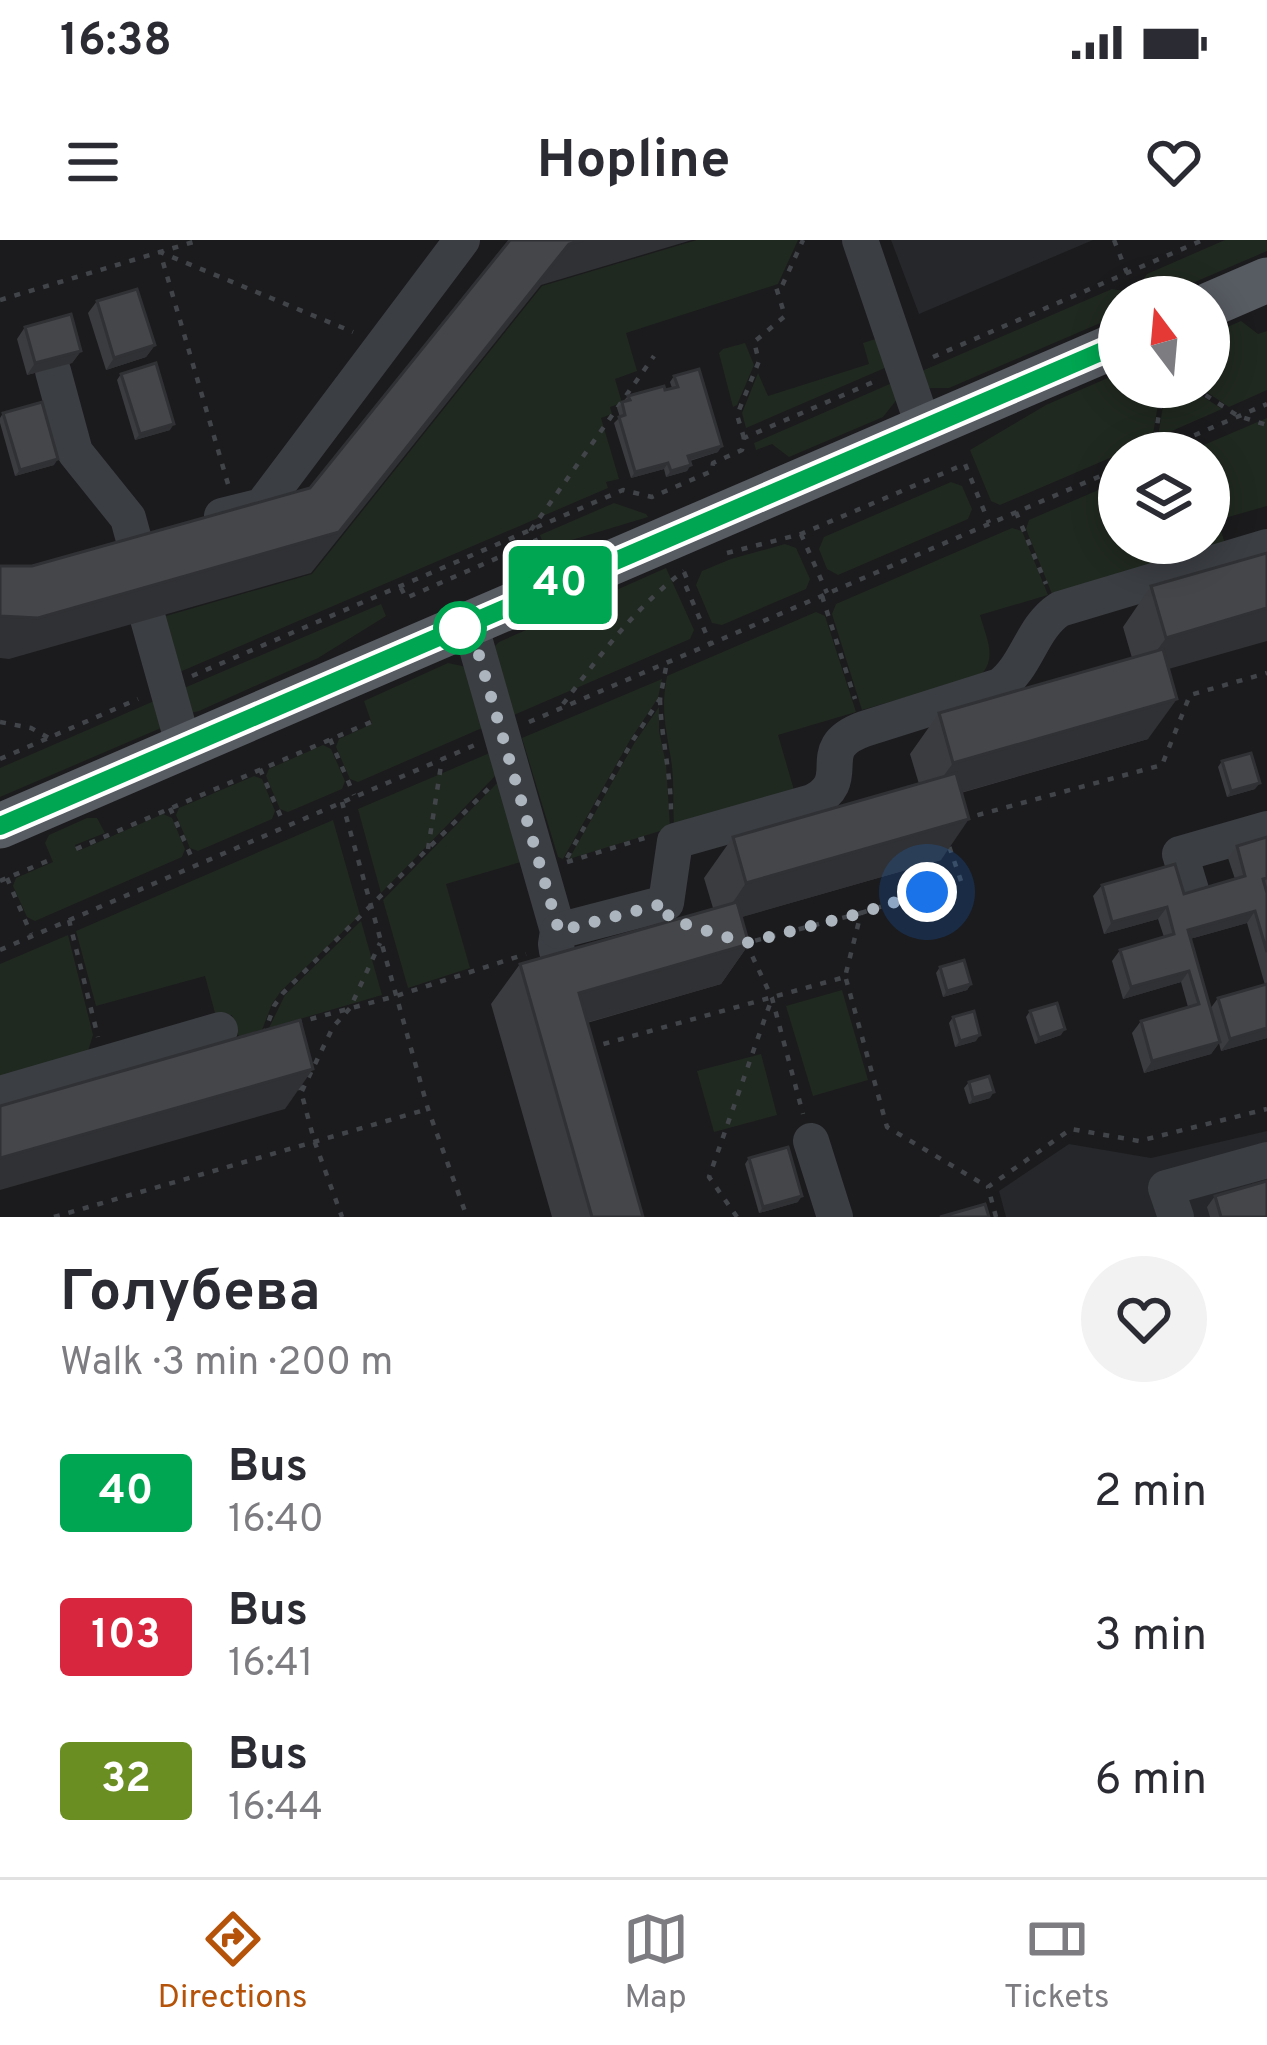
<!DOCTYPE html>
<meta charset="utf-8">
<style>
body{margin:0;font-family:Overpass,sans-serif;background:#f2f2f3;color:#2b2b33;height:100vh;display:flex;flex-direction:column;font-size:45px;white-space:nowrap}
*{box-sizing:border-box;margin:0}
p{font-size:39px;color:#7c7c81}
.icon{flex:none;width:66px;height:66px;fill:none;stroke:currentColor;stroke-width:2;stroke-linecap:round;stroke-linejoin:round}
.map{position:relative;height:977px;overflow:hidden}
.panel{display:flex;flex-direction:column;background:#fff;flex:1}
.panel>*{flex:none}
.badge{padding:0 24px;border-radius:9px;font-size:42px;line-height:78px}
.needle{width:78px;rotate:344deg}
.controls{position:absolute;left:1098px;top:36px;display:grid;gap:24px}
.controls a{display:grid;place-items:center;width:132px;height:132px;border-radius:50%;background:#fff;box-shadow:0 6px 30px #0003;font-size:60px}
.you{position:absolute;width:60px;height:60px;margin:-30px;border:9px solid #fff;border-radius:50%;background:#1a73e8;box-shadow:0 0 0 18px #1a73e833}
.map>.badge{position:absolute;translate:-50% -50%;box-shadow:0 0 0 6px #fff}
.round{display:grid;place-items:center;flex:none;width:126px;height:126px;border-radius:63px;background:#f2f2f3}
.head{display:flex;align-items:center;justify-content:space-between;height:204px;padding:0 60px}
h1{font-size:57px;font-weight:700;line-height:90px}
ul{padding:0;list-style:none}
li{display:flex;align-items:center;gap:36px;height:144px;padding:0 60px}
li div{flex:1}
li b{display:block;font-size:45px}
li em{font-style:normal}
li .badge{min-width:132px;font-weight:700;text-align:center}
.status{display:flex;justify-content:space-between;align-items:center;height:84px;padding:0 60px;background:#fff;direction:ltr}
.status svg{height:33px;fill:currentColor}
header{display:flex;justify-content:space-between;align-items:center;height:156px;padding:0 60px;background:#fff;font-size:54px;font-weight:700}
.tab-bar{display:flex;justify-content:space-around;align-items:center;height:168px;border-top:3px solid #e1e1e2;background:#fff;font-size:33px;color:#7c7c81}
.tab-bar a{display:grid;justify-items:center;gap:6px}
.tab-bar .on{color:#b45309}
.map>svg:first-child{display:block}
.built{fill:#26272a}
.green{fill:#202920}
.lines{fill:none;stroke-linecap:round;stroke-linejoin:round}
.path{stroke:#41454a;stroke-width:4.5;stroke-dasharray:6 9;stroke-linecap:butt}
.minor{stroke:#3b3e43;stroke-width:36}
.major{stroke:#575b62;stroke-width:45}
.wall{fill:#3b3c40;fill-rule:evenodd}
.shaded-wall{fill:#303134}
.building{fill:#45464a;stroke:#303134;stroke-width:3}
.line-casing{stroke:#fff;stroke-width:27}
.line{stroke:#00a651;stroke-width:18}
.walk{stroke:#acb5bd;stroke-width:12;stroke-dasharray:0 21.6}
.stop-dot{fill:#fff;stroke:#00a651;stroke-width:6}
</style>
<div class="status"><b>16:38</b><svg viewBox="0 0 49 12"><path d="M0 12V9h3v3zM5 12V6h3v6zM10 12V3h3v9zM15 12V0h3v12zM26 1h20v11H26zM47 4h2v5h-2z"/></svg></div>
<header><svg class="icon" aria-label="menu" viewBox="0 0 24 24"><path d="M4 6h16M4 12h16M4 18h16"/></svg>Hopline<svg class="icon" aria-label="heart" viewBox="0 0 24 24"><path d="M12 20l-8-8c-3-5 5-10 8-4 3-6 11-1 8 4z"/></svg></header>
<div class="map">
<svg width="1267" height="977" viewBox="0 0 1267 977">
<rect width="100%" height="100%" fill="#1b1b1d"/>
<g class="built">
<path d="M891 0H1093L919 74Z"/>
<path d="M1267 891V977H1006L999 951 1069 904 1151 918Z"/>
</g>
<g class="green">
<path d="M697 0H798L778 44 626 93 637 131 615 139 622 163 610 167 612 174 601 178 619 239 606 242 608 248 175 434 159 378 312 334 542 46Z"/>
<path d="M1225 0H1267V11L1160 57H1147L1141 44 1147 34Z"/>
<path d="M1112 49 1124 51 1127 57H1119V75L949 148H928L915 134Z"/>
<path d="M1241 81 1258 94 1267 91V150L1229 167 1199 147H1209V95Z"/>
<path d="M885 96 894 124 746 188 742 173 758 133 768 156 869 124 863 103Z"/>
<path d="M745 103 754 125 737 165 733 167 719 113 723 109Z"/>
<path d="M1119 133V147H1161L1152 200 1000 265 991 261 970 210 1046 165Z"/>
<path d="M899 140 898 158 883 177 789 217 772 204 756 210 754 203Z"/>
<path d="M1166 147H1188L1222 169 1158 197Z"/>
<path d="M1267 178V266L1218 280 1225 304 1185 315 1182 303H1209V213H1185Z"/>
<path d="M1119 241V303H1178L1182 316 1052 354 1026 289 1029 280Z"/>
<path d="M951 242 962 246 972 269 968 279 838 335 827 329 819 309 824 297Z"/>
<path d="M614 263 646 274 648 277 545 308 540 295Z"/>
<path d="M1012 288 1022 291 1048 355 980 375C986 398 998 417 980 436L862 470 832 374 836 364Z"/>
<path d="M785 304 796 308 810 339 806 349 722 385 712 383 696 345 702 331 731 319Z"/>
<path d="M666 328 694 390 690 399 507 478 495 406 499 402Z"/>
<path d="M381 364 386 376 318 418 199 471 191 473 177 451Z"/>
<path d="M816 372 825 376 856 472 778 495 794 550 674 587C673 567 674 546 672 526 667 491 660 473 667 436Z"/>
<path d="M448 423 462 426 470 431 489 485 358 542 350 539 336 507 339 499 372 484 364 461Z"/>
<path d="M662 439 658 458 630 500 563 619 558 617 522 498Z"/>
<path d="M161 458V488L0 557V528Z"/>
<path d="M659 467V491L666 524 670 588 569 619 635 502Z"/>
<path d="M323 505 331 509 345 541 342 549 288 572 280 569 266 536 269 529Z"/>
<path d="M492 512 498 533 381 653 358 569Z"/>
<path d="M254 536 262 539 275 571 272 579 198 611 190 608 176 575 179 568Z"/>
<path d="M500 540 524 621 446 644 470 728 408 748 383 660Z"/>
<path d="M163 574 172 578 185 609 182 617 35 681 27 677 13 646 16 638 53 622 45 603 49 595 87 578H97L105 593 75 605 78 611Z"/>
<path d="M333 580 360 675 281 751 272 764 262 790 239 797 232 775 217 780 205 736 96 766 76 691Z"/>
<path d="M361 681 382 755 269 788 285 755Z"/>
<path d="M68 695 93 795 88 811 0 838V724Z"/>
<path d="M842 750 868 840 813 856 786 766Z"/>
<path d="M761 814 777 875 714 892 697 831Z"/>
</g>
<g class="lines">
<g class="path">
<path d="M1114 0 1127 33"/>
<path d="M0 60 200 0"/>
<path d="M933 117 1203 0"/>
<path d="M1193 147 1238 176 1267 185"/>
<path d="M744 198 737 175 759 121 754 102 785 76 776 47 782 46 803 0"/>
<path d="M1153 213 1267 164"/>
<path d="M1156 213 1155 199 1163 147"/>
<path d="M228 244 160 12 353 92"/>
<path d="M1016 272 1046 344"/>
<path d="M801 294 827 353"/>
<path d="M727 313 801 294 965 224 989 283"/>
<path d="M684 332 687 339 685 344 710 403"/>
<path d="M401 348 406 358 536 301 531 290 654 116"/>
<path d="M822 356 855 459"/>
<path d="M192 436 623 250 652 257 712 231 713 223 742 210 744 198 878 140"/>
<path d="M660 459C661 497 671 533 671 572"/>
<path d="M563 464C599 417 635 367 684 331"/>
<path d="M0 482 31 488 49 498"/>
<path d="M529 482 1119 228"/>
<path d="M330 499 354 555"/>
<path d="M0 519 138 459"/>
<path d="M260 529 284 584"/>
<path d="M342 562 428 869 467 977"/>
<path d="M170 568 194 623"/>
<path d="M963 579 1162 525 1190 455 1267 433"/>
<path d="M76 609 371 482"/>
<path d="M428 609 442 519"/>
<path d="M567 618 633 500 660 459 667 422"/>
<path d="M567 622 648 597"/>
<path d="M7 638 31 694"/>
<path d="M0 641 52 619"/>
<path d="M861 673 961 641 948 603"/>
<path d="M69 680 98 797"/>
<path d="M746 703 772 758 803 874"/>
<path d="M0 710 475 505"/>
<path d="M846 739 887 887 988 947"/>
<path d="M296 783 396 756 526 714"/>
<path d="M268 791 265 792 274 766 283 753 489 548"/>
<path d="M589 808 845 737 861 673 746 703"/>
<path d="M299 844 314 900 342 977"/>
<path d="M302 851 333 787 350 768 380 703"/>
<path d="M54 977 428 869"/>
<path d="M737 977 709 937 772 758"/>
<path d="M996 977 988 947 1071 889 1139 901 1267 869"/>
</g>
<g class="minor">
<path d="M860 0 924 188"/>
<path d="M53 131 75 212 128 278 134 300V330"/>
<path d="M222 276 262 266 462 0"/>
<path d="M148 379 184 507"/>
<path d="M470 384 558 691 556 704 557 711"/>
<path d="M1191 650 1180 614 1267 589"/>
<path d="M558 691 666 663 675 601 812 562C858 539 809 509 864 489L1000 446C1028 425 1031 388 1060 369L1267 307"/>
<path d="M0 854 220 790"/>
<path d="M811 901 835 977"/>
<path d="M1176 977 1166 948 1267 920"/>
</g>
<g class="major">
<path d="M1209 65 1267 40"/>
<path d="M0 586 1119 104"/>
</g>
</g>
<g class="wall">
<path d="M97 61 155 105 146 117 106 130 88 73Z"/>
<path d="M25 87 81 111 72 123 27 135 17 99Z"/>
<path d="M121 134 170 190 135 200 117 140Z"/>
<path d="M674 136 718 212 690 221 687 231 666 237 664 229 631 238 614 183 620 177 617 168 628 156 672 148 670 142Z"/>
<path d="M3 173 54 225 15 236 0 183V178Z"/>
<path d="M1267 313 1168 429 1148 499 961 553 941 620 741 677 749 704 721 744 587 783 643 977H552L491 764 520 724 713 668 704 638 733 597 919 544 910 514 939 473 1132 418 1123 387 1151 346Z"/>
<path d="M1222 521 1255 549 1227 557 1218 527Z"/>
<path d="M1267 597V798L1221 811 1219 803 1211 814 1144 833 1132 793 1141 781 1188 767 1181 742 1123 759 1112 721 1120 710 1164 697 1158 679 1104 694 1093 656 1102 645 1184 654 1235 639 1228 618 1237 606ZM1247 683 1265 745 1218 758 1210 769 1190 699Z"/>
<path d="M940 727 971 744 967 750 943 757 936 733Z"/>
<path d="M1030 771 1061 795 1035 804 1026 777Z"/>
<path d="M953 777 976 801 955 807 949 783Z"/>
<path d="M969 842 990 858 969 864 964 848Z"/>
<path d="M749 918 798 962 759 973 745 924Z"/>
<path d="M1215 956 1267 977H1210L1207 967Z"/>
</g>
<g class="shaded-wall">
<path d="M584 0H692L541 45 311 333 9 419 0 418V376L339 292 569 4Z"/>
<path d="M155 105 146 117 106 130 114 118Z"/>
<path d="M81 111 72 123 27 135 35 123Z"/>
<path d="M174 184 170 190 135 200 140 194Z"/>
<path d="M722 206 718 212 684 222 688 216Z"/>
<path d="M58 219 54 225 15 236 20 230Z"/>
<path d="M668 223 664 229 631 238 635 232Z"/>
<path d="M691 225 687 231 666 237 671 231Z"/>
<path d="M1267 368V401L1137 438 1166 398Z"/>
<path d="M1177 459 1148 499 924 563 953 523Z"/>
<path d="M1260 543 1255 549 1227 557 1231 551Z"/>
<path d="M969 579 941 620 718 684 746 643Z"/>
<path d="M1167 667 1158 679 1104 694 1112 682Z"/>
<path d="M1255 671 1247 683 1179 702 1188 690Z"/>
<path d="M749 704 721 744 550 793 579 753Z"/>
<path d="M1189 731 1181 742 1123 759 1131 747Z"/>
<path d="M971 744 967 750 943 757 947 751Z"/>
<path d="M1267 788V798L1221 811 1230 799Z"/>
<path d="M1065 789 1061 795 1035 804 1039 798Z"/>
<path d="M980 795 976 801 955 807 960 801Z"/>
<path d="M1220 802 1211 814 1144 833 1152 821Z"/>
<path d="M313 829 285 869 0 950V918Z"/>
<path d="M994 852 990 858 969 864 973 858Z"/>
<path d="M802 956 798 962 759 973 763 967Z"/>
</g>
<g class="building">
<path d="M510 0H584L569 4 339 292 38 378 0 376V326H32L310 248Z"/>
<path d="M137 49 155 105 114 118 97 61Z"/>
<path d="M71 74 81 111 35 123 25 87Z"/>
<path d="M156 123 174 184 140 194 121 134Z"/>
<path d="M699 129 722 206 688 216 691 225 671 231 668 223 635 232 619 177 625 175 622 162 630 160 628 156 664 146 665 150 678 147 674 136Z"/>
<path d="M42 162 58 219 20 230 3 173Z"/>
<path d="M1267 313V368L1166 398 1151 346Z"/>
<path d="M1163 409 1177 459 953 523 939 473Z"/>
<path d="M1251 513 1260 543 1231 551 1222 521Z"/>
<path d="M956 533 969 579 746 643 733 597Z"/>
<path d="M1267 597V638L1263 639 1267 653V712L1255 671 1188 690 1220 802 1152 821 1141 781 1199 764 1189 731 1131 747 1120 710 1174 694 1167 667 1112 682 1102 645 1175 624 1184 654 1245 636 1237 606Z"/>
<path d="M737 662 749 704 579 753 643 977H592L520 724Z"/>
<path d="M964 720 971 744 947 751 940 727Z"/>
<path d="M1267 744V788L1230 799 1218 758Z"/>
<path d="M1057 763 1065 789 1039 798 1030 771Z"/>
<path d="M974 771 980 795 960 801 953 777Z"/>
<path d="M300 780 313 829 0 918V866Z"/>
<path d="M989 836 994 852 973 858 969 842Z"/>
<path d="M788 907 802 956 763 967 749 918Z"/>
<path d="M1267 941V977H1221L1215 956Z"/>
<path d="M985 964 989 977H940Z"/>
</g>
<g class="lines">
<defs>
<path id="line" d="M0 586 1119 104"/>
</defs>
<use href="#line" class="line-casing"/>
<use href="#line" class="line"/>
<path class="walk" d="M460 388 470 384 559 691 666 663 669 679 746 703 861 673 927 652"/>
</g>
<circle class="stop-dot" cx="460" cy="388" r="24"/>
</svg>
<div class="controls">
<a><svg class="needle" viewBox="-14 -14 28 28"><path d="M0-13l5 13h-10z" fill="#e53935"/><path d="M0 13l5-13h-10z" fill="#7c7c81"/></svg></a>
<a><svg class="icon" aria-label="layers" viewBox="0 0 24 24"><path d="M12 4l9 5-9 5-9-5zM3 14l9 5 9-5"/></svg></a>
</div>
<div class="you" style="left:927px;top:652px"></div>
<b class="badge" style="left:560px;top:345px;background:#00a651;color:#fff">40</b>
</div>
<section class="panel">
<div class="head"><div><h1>Голубева</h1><p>Walk · 3 min · 200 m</p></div><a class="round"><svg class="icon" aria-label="heart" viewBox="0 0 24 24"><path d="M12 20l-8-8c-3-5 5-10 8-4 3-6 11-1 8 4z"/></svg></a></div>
<ul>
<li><span class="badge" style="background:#00a651;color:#fff">40</span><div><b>Bus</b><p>16:40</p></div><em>2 min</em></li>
<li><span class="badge" style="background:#d7263d;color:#fff">103</span><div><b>Bus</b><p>16:41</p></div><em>3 min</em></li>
<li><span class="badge" style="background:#6b8e23;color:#fff">32</span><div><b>Bus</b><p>16:44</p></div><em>6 min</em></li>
</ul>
</section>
<nav class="tab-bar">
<a class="on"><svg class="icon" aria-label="directions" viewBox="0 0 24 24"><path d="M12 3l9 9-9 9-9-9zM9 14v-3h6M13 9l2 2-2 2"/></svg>Directions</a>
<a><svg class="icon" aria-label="map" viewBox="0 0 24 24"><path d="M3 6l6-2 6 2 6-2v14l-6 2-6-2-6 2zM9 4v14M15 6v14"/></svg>Map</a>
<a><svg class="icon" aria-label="tickets" viewBox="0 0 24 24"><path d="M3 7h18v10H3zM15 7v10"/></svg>Tickets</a>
</nav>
